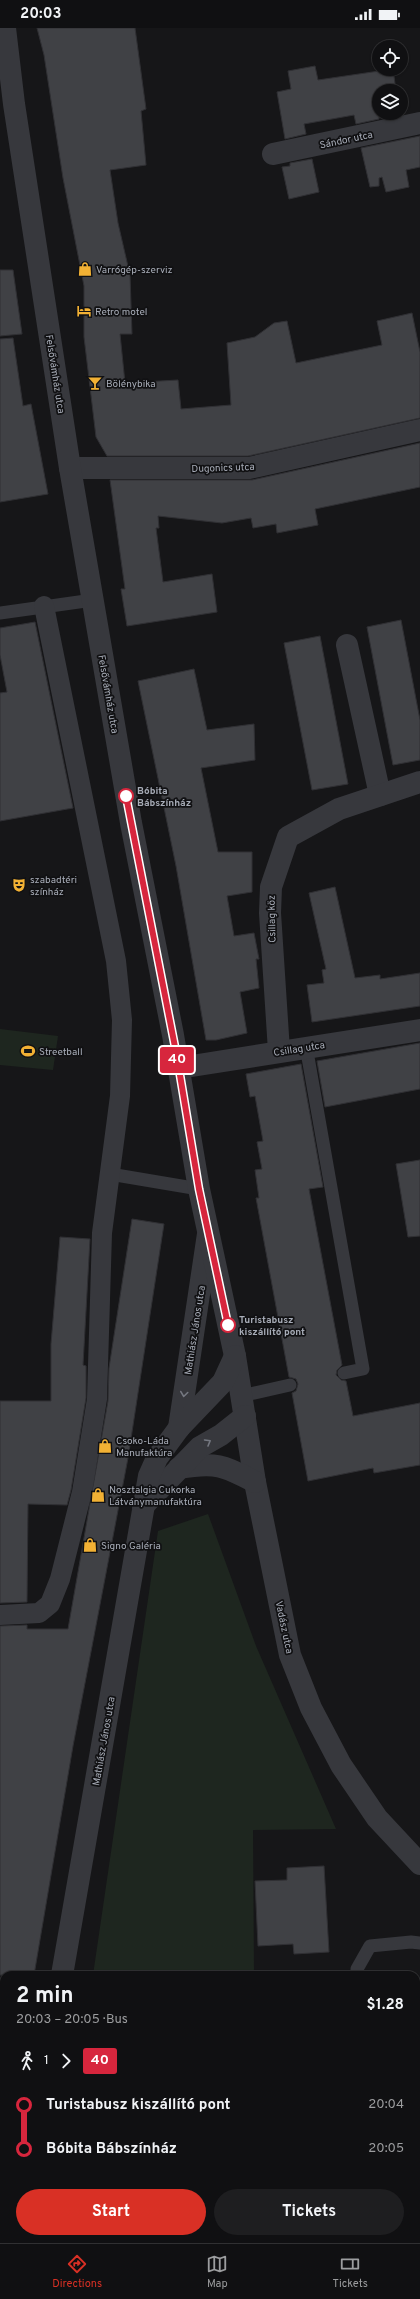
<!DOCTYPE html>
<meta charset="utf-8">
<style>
body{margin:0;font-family:Overpass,sans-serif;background:#1e1e20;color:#f1f3f6;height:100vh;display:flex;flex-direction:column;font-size:15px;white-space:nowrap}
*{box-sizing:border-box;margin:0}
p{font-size:13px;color:#9c9d9f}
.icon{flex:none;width:22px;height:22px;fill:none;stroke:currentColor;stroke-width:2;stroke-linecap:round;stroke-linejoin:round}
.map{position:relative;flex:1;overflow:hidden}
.sheet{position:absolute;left:0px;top:1943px;width:420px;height:272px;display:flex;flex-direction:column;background:#101012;border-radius:12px 12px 0 0;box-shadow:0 1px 3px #0004,0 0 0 1px #303032}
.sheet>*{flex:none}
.badge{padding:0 8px;border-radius:3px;font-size:14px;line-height:26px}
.tools{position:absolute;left:372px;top:12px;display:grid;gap:8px}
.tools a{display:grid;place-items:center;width:36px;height:36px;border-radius:50%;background:#101012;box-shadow:0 1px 3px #0004,0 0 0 1px #303032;font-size:20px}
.map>.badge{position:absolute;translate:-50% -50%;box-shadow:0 0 0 2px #fff}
.legs{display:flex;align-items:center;gap:6px;height:44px;padding:0 16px;font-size:13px}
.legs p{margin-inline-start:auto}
.headline{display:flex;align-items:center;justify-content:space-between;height:68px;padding:0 16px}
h1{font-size:22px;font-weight:700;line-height:30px}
.cta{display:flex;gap:8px;margin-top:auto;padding:8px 16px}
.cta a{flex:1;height:46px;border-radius:24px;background:#d93025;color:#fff;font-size:16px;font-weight:700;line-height:46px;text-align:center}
.cta a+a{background:#1e1e20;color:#f1f3f6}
ul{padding:0 16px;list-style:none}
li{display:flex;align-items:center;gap:14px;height:44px;font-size:15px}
li i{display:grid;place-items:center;width:6px;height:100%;margin:0 5px;background:currentColor}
li i::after{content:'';width:10px;height:10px;margin:-5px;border:3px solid;border-radius:50%;background:#101012}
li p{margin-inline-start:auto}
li:first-child i{background:linear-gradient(#0000 50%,currentColor 0)}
li:last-child i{background:linear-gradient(currentColor 50%,#0000 0)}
.status{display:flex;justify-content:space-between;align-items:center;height:28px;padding:0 20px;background:#101012;direction:ltr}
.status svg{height:11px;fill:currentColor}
.menu{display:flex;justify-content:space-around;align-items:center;height:56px;border-top:1px solid #303032;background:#101012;font-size:11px;color:#9c9d9f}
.menu a{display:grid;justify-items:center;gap:2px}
.menu .on{color:#d93025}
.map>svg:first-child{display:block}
.green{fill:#1e261f}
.building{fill:#404145;stroke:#303034}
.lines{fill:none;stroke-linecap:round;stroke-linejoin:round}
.service{stroke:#37383d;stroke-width:13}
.pedestrian{stroke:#37383d;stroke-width:20}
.minor{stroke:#37383d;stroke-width:22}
.tertiary{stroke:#37383d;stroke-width:22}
.oneway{stroke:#757881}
.line-1-casing{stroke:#fff;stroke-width:9}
.line-1{stroke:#d7263d;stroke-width:6}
.stop-1-dot{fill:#fff;stroke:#d7263d;stroke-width:2}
.labels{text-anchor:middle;stroke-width:3.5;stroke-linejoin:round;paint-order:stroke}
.street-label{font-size:10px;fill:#a8adb8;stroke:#111113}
.poi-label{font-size:10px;fill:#a8adb8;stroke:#111113;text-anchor:start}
.stop-label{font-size:10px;font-weight:bold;fill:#a8adb8;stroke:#111113;text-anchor:start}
</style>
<div class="status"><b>20:03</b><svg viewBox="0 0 49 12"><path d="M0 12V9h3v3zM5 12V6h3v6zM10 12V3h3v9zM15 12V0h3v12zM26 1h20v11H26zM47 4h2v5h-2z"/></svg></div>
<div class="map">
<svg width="420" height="2215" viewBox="0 0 420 2215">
<rect width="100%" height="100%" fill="#161618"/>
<g class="green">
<path d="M0 1001 58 1008 53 1042 0 1037Z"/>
<path d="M208 1486 256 1618 336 1801 253 1802 254 1947H93L158 1503Z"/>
<path d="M416 2107H420V2215H110L108 2211H416Z"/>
</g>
<g class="building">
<path d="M37 0H135L146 81 141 83 146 137 110 142 118 195 130 247 132 306H120L125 355 178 352 181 381 231 377 227 315 255 309 274 295 287 293 296 335 382 317 377 293 412 285 420 324V390L248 428H107L96 409 84 309V258L63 150 44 27Z"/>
<path d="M315 38 318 52 393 41 396 63H379V91L356 96 354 87 304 96 306 106 285 111 277 64 291 61 288 43Z"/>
<path d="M420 108V139L406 142 409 159 386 164 382 149 379 150V158L370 159 361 120Z"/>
<path d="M312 131 319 164 289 171 282 139 290 138V135Z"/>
<path d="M0 242H13L22 306 0 308Z"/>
<path d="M13 310 23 378 31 376 48 466 0 474V311Z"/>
<path d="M420 415V459L315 481 318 497 277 505 276 496 253 500 251 490 222 495 158 488 159 500H156L163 554 212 546 217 584 127 598 121 561H125L110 452H252Z"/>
<path d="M401 592 420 692V732L393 737 367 599Z"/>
<path d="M35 594 73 780 0 793V665L7 664 0 627V600Z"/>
<path d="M320 608 348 756 312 762 284 615Z"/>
<path d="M194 641 207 702 254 696 255 732 201 740 218 824H252V864L227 868 234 908 254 905 259 931H256L259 960 240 964 247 1005 216 1012H206L176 838 138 653Z"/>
<path d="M335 859 355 950 380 947V951L420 945V978L312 994 307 957 324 955 322 942 326 941 309 865Z"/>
<path d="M420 1015V1061L325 1079 317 1033Z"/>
<path d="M301 1036 323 1159 309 1161 342 1337 337 1342 336 1347 341 1352 346 1353 353 1388 420 1375V1437L374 1445 373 1440 308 1453 292 1365 296 1363 298 1356 296 1351 289 1349 256 1170H259L255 1142 262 1141 257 1114 263 1113 255 1068 250 1069 246 1046Z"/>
<path d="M420 1132V1208L408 1209 396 1136Z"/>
<path d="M132 1191 164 1196 128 1430 73 1718 34 1947H0V1598L27 1597V1601H68L108 1373 109 1340Z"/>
<path d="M60 1209 90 1211 83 1337 86 1338V1370L71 1462 67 1477 28 1476 27 1574 0 1575V1373H51V1316Z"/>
<path d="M324 1838 329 1924 294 1926 293 1916 258 1918 255 1853 287 1852V1840Z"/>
</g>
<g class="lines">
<g class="service">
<path d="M0 585 93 572"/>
<path d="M306 1018 363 1341 344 1345"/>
<path d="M110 1146 199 1161"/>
<path d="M241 1368 290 1357"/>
<path d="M357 1947V1941L370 1918 411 1914 420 1915"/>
</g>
<path class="pedestrian" d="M0 1587 39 1585 50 1576 60 1551 82 1464 97 1371 102 1205 120 1068 122 992 116 933 44 578"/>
<g class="minor">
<path d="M273 126 420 95"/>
<path d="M70 440H249L420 402"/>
<path d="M347 617 380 767"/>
<path d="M279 1023 270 885 271 859 288 809 339 781 420 754"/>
<path d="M179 1040 420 1002"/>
<path d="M179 1400 208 1206"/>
</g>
<g class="tertiary">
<path d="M5 0 14 76 70 440 131 795 173 1007 199 1161 235 1328 255 1454 290 1627 311 1680 341 1737 377 1790 420 1836"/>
<path d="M179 1440C215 1434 224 1437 255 1454"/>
<path d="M143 1478 200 1419 221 1407 245 1388"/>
<path d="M62 1947 149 1448 157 1430 179 1400 223 1354 235 1328"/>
<path d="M17 2215 18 2211"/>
</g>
</g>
<defs><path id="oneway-chevron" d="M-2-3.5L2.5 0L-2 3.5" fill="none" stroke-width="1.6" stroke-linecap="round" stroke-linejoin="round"/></defs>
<g class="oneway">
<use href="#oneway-chevron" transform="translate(184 1366) rotate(98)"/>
<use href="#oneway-chevron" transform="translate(208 1414) rotate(-30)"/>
</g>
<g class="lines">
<defs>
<path id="line-1" d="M126 768 177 1029 199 1161 228 1297"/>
</defs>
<use href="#line-1" class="line-1-casing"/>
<use href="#line-1" class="line-1"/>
</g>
<defs>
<symbol id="shop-bare" viewBox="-9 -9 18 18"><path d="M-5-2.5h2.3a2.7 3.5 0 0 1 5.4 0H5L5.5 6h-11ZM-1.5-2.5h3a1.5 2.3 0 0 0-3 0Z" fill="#f2b134" stroke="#111113" stroke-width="2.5" paint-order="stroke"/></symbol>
<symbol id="hotel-bare" viewBox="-9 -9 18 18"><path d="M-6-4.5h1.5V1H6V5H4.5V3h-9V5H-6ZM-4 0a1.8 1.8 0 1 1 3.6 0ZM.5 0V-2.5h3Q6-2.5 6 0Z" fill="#f2b134" stroke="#111113" stroke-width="2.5" paint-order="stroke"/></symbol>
<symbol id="bar-bare" viewBox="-9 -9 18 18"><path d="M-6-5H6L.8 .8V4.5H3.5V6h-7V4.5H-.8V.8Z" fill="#f2b134" stroke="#111113" stroke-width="2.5" paint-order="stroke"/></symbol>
<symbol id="theatre-bare" viewBox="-9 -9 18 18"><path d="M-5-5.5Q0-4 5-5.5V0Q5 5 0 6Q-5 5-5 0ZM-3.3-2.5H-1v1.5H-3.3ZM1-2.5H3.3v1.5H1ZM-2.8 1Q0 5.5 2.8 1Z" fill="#f2b134" stroke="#111113" stroke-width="2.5" paint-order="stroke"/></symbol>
<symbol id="stadium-bare" viewBox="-9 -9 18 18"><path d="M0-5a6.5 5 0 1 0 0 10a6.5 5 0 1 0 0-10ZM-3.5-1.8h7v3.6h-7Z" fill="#f2b134" stroke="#111113" stroke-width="2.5" paint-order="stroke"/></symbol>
</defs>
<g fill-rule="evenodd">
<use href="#shop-bare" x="75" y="231" width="20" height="20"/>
<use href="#hotel-bare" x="74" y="273" width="20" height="20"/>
<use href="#bar-bare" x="85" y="345" width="20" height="20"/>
<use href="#theatre-bare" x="9" y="847" width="20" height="20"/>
<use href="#stadium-bare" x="18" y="1013" width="20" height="20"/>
<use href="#shop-bare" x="95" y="1408" width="20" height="20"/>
<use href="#shop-bare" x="88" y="1457" width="20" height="20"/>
<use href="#shop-bare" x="80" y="1507" width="20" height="20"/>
</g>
<g class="stop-1-dot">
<circle cx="126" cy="768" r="7"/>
<circle cx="228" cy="1297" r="7"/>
</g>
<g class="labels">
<g class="street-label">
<text transform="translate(346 111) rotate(-12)" y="4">Sándor utca</text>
<text transform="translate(56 346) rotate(81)" y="4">Felsővámház utca</text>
<text transform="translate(223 439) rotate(-2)" y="4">Dugonics utca</text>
<text transform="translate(109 666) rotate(80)" y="4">Felsővámház utca</text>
<text transform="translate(271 891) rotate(-91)" y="4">Csillag köz</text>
<text transform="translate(299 1020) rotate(-9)" y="4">Csillag utca</text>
<text transform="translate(194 1302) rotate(-81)" y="4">Mathiász János utca</text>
<text transform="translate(285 1599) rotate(78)" y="4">Vadász utca</text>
<text transform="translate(103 1713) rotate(-80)" y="4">Mathiász János utca</text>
</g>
<g class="poi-label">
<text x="96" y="245">Varrógép-szerviz</text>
<text x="95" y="287">Retro motel</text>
<text x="106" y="359">Bölénybika</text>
<text x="30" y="855">szabadtéri<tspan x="30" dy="12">színház</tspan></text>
<text x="39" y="1027">Streetball</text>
<text x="116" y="1416">Csoko-Láda<tspan x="116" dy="12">Manufaktúra</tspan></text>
<text x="109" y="1465">Nosztalgia Cukorka<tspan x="109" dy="12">Látványmanufaktúra</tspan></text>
<text x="101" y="1521">Signo Galéria</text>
</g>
<g class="stop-label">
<text x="137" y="766">Bóbita<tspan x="137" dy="12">Bábszínház</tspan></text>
<text x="239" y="1295">Turistabusz<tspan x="239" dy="12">kiszállító pont</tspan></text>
</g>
</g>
</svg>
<div class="tools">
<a><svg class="icon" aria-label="locate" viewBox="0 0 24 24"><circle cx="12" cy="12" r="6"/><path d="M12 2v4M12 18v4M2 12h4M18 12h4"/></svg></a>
<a><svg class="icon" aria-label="layers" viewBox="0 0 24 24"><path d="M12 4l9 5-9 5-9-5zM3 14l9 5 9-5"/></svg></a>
</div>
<b class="badge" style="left:177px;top:1032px;background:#d7263d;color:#fff">40</b>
<section class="sheet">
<div class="headline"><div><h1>2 min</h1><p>20:03 – 20:05 · Bus</p></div><b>$1.28</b></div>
<div class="legs"><svg class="icon" aria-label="walk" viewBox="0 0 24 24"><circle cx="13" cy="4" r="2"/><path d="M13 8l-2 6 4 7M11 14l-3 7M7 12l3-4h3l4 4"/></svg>1<svg class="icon" aria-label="forward" viewBox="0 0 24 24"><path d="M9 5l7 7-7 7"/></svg><b class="badge" style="background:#d7263d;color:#fff">40</b></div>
<ul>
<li><i style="color:#d7263d"></i><b>Turistabusz kiszállító pont</b><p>20:04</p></li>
<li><i style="color:#d7263d"></i><b>Bóbita Bábszínház</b><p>20:05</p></li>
</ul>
<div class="cta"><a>Start</a><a>Tickets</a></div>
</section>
</div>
<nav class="menu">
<a class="on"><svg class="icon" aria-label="directions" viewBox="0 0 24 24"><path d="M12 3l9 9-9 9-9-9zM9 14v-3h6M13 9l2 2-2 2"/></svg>Directions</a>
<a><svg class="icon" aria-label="map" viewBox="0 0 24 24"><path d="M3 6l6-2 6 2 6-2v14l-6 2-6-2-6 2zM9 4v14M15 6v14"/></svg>Map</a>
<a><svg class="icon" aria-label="tickets" viewBox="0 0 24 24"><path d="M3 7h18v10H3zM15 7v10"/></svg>Tickets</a>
</nav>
